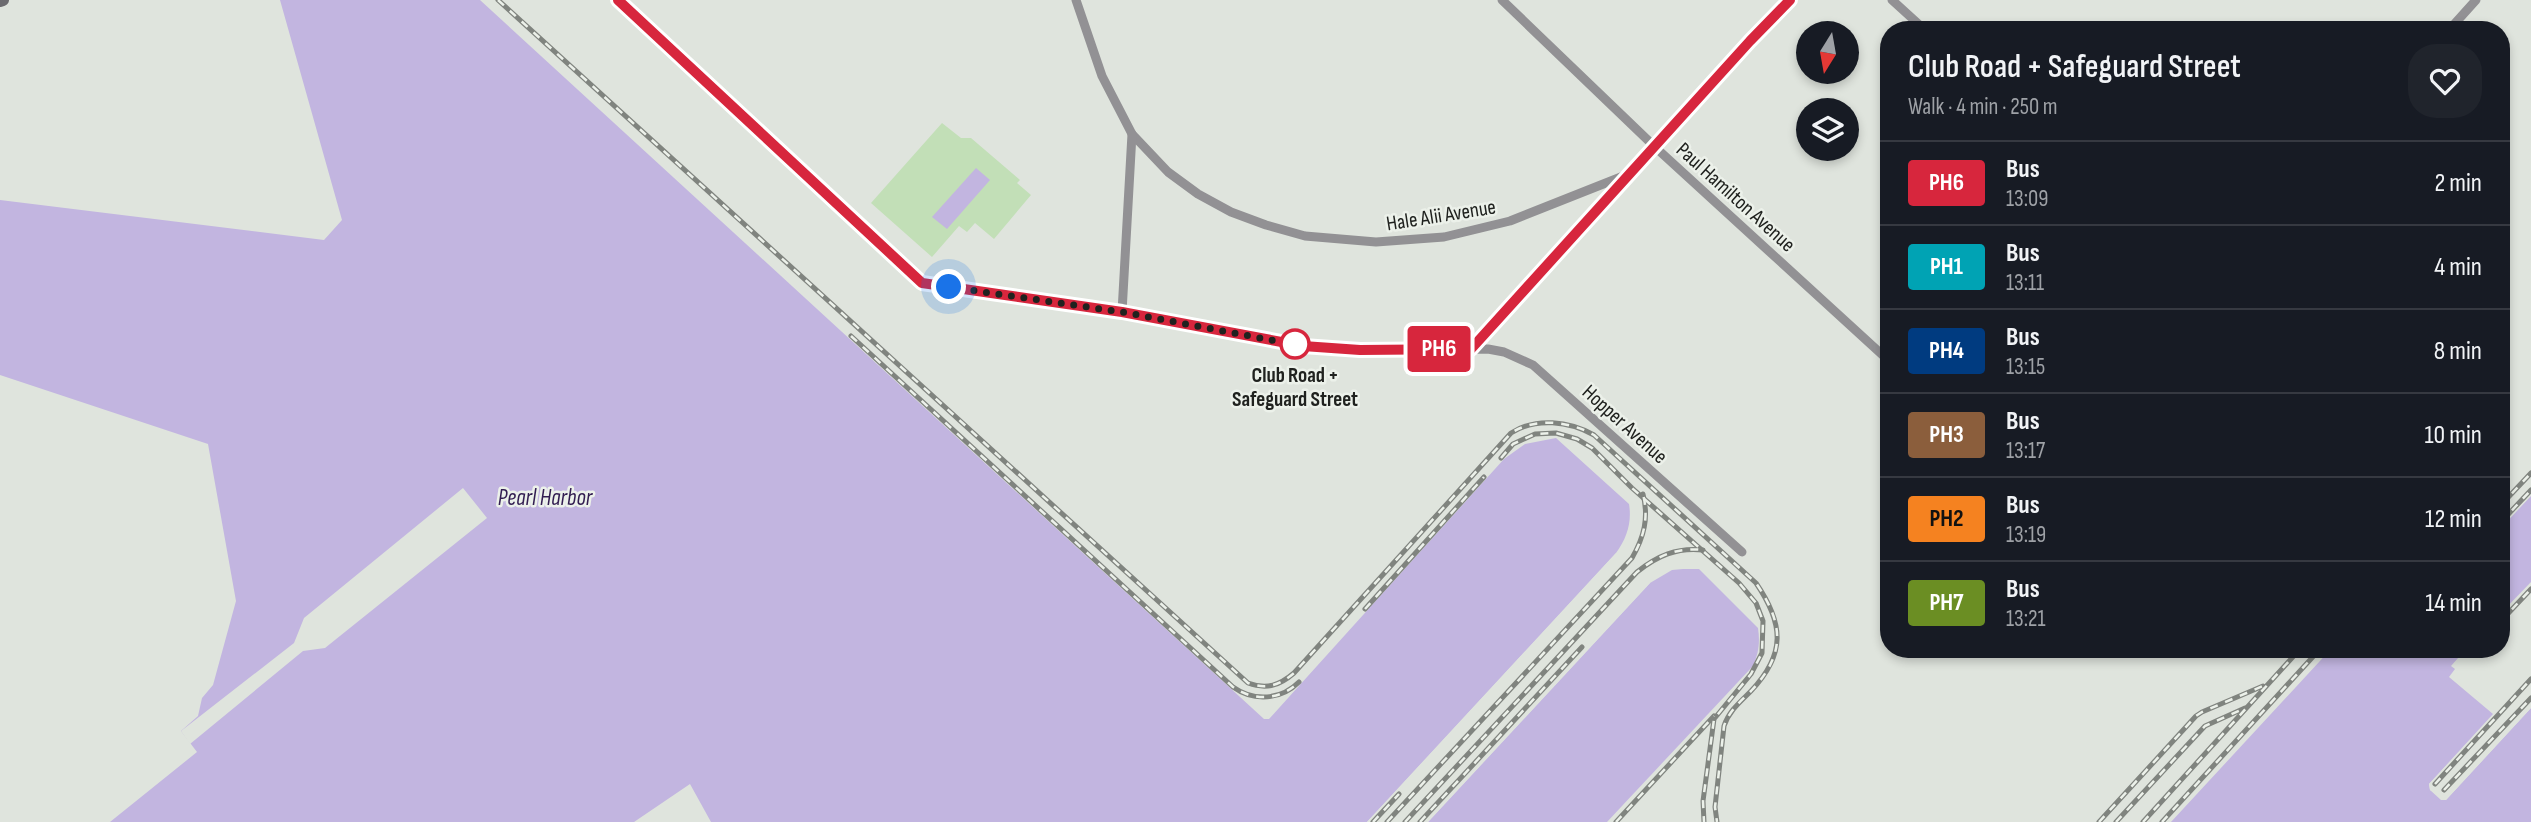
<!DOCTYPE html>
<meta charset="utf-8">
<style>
body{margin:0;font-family:"Sofia Sans Condensed",sans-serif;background:#20242c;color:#f1f3f6;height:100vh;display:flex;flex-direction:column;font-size:26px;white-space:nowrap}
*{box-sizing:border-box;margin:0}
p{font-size:23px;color:#9ea1a6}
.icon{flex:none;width:38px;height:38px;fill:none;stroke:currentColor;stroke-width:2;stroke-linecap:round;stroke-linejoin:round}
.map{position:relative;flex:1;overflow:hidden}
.side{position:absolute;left:1880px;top:21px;width:630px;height:637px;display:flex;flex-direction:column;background:#171b24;border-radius:28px;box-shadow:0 4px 10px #0003}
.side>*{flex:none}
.badge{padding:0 14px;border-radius:5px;font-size:24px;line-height:46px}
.needle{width:46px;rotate:191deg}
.controls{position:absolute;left:1796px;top:21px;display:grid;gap:14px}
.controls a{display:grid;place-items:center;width:63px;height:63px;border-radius:50%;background:#171b24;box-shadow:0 4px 10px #0003;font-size:35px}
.you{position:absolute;width:35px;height:35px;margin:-18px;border:5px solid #fff;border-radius:50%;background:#1a73e8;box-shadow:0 0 0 10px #1a73e833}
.map>.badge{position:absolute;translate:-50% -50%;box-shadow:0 0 0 4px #fff}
.round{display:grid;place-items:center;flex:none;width:74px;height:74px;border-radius:28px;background:#20242c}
.head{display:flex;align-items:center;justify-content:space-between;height:119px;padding:0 28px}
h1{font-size:33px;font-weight:600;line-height:52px}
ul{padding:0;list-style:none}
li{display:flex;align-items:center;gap:21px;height:84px;padding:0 28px;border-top:2px solid #363941}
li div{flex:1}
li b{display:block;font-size:26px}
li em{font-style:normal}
li .badge{min-width:77px;font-weight:700;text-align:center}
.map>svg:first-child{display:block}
.green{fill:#c2dfb7}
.water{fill:#c2b5e0}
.pier{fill:#dfe4dd}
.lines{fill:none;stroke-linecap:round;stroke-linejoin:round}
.street{stroke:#929194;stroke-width:9}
.secondary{stroke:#6c6b6f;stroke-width:12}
.rail-casing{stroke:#80847f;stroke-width:5}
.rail{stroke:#ecf1ea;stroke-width:2.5;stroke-dasharray:8;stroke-linecap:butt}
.line-casing{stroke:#fff;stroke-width:16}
.line{stroke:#d7263d;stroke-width:10}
.walk{stroke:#20221f;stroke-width:7;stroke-dasharray:0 12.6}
.stop-dot{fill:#fff;stroke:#d7263d;stroke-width:3.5}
.labels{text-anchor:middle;stroke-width:5;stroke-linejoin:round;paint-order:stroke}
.street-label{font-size:21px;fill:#20221f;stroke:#ecf1ea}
.stop-label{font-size:21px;font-weight:bold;fill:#20221f;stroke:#ecf1ea}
.water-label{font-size:23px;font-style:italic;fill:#321d51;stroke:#ecf1ea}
</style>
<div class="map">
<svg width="2531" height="822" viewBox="0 0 2531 822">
<rect width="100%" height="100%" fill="#dfe4dd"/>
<path class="green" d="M942 123 961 138H971L1020 180 1017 183 1031 195 994 239 975 223 967 232 959 226 932 257 871 203Z"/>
<g class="water">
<path d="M280 0H480L1264 719H1269L1504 459 1525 444 1556 438 1629 504C1632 522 1627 538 1616 553L1367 822H711L690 784 634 822H110L197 752 181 731 198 716 202 698 213 685 236 601 208 444 0 375V200L324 240 342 220Z"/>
<path d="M976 168 990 180 947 229 932 217Z"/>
<path d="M2531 496V582L2501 613V528Z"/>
<path d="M1683 569H1699L1758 628C1760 642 1759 652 1753 666L1607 822H1428L1650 583 1672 570Z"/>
<path d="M2331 649H2466L2451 666 2455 669 2449 677 2493 714 2429 784 2430 790 2446 800 2531 708V822H2171Z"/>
</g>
<g class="pier">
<path d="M463 488 487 518 325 648 303 651 190 744 181 731 294 643 304 618Z"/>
<path d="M1616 553 1619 555 1371 822H1367Z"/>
<path d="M1647 581 1650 583 1428 822H1425Z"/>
<path d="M2531 705V708L2446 800H2441L2430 790 2429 784 2496 712V716L2433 786 2443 797Z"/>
</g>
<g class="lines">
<g class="street">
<path d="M618 0 922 283 1122 312 1303 346 1360 350 1488 349 1504 352 1533 365 1742 552"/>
<path d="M1076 0 1102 76 1132 134 1168 172 1198 194 1231 212 1266 225 1305 236 1376 242 1444 237 1510 221 1631 173"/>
<path d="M1502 0 1655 147 1888 360"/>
<path d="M1892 0 1925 30"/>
<path d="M2449 30 2476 0"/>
<path d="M1122 312 1132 134"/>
<path d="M1471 349 1750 41 1790 0"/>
</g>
<path class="secondary" d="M0 1 3 0"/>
<defs>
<g id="rail">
<path d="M498 0 1248 683C1267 690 1280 685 1294 673L1511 433C1536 417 1569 421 1594 435L1756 583C1784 624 1786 654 1751 691 1740 702 1729 711 1724 726L1715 807 1717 822"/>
<path d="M851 336 1233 687C1254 702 1281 700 1299 682"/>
<path d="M1501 458 1513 444 1535 434 1556 433 1577 439 1592 448 1632 488 1739 583 1756 603 1763 621 1762 653 1751 674 1714 719 1703 801 1704 822"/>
<path d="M2501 505 2531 473"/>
<path d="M2501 522 2531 490"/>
<path d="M1365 609 1484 477"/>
<path d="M2501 621 2531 589"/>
<path d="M2435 784 2531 679"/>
<path d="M2444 790 2531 698"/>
<path d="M1373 822 1399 794"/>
<path d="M1387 822 1632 558C1644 537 1649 518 1643 494"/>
<path d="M1405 822 1637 572C1657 556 1677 547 1703 550"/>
<path d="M1420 822 1582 647"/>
<path d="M1616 822 1714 716"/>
<path d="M2099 822 2196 716 2202 712 2263 686"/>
<path d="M2116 822 2205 726 2245 708"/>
<path d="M2143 822 2300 649"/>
<path d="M2162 822 2320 649"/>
</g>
</defs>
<use href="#rail" class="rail-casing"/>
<use href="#rail" class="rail"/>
</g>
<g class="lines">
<defs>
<path id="line" d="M618 0 922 283 1122 312 1303 346 1360 350 1471 349 1750 41 1790 0"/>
</defs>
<use href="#line" class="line-casing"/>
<use href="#line" class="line"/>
<path class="walk" d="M949 287 1122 312 1303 346 1295 344"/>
</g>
<circle class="stop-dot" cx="1295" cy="344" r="14"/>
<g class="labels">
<g class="street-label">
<text transform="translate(1736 197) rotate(42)" y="7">Paul Hamilton Avenue</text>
<text transform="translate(1441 215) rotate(-9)" y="7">Hale Alii Avenue</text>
<text transform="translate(1625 424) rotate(42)" y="7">Hopper Avenue</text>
</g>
<g class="stop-label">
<text x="1295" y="382">Club Road +<tspan x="1295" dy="24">Safeguard Street</tspan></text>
</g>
<g class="water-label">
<text x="545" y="505">Pearl Harbor</text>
</g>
</g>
</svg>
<div class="controls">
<a><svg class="needle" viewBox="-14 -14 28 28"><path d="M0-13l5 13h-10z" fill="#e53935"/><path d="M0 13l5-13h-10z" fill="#9ea1a6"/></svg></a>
<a><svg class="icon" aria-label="layers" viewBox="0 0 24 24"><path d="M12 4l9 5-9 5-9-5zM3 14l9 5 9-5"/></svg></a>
</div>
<div class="you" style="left:949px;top:287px"></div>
<b class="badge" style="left:1439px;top:349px;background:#d7263d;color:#fff">PH6</b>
<section class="side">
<div class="head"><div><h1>Club Road + Safeguard Street</h1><p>Walk · 4 min · 250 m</p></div><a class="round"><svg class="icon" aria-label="heart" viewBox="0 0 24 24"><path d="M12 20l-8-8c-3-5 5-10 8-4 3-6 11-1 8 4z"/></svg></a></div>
<ul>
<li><span class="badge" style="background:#d7263d;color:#fff">PH6</span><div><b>Bus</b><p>13:09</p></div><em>2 min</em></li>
<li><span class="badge" style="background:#00a3b4;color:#fff">PH1</span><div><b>Bus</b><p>13:11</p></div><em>4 min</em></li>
<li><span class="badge" style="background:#003b80;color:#fff">PH4</span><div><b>Bus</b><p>13:15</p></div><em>8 min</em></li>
<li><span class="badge" style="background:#8b5e3c;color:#fff">PH3</span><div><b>Bus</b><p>13:17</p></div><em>10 min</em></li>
<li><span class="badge" style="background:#f58220;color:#111">PH2</span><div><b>Bus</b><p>13:19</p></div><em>12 min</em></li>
<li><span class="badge" style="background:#6b8e23;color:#fff">PH7</span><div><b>Bus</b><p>13:21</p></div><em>14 min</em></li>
</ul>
</section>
</div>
